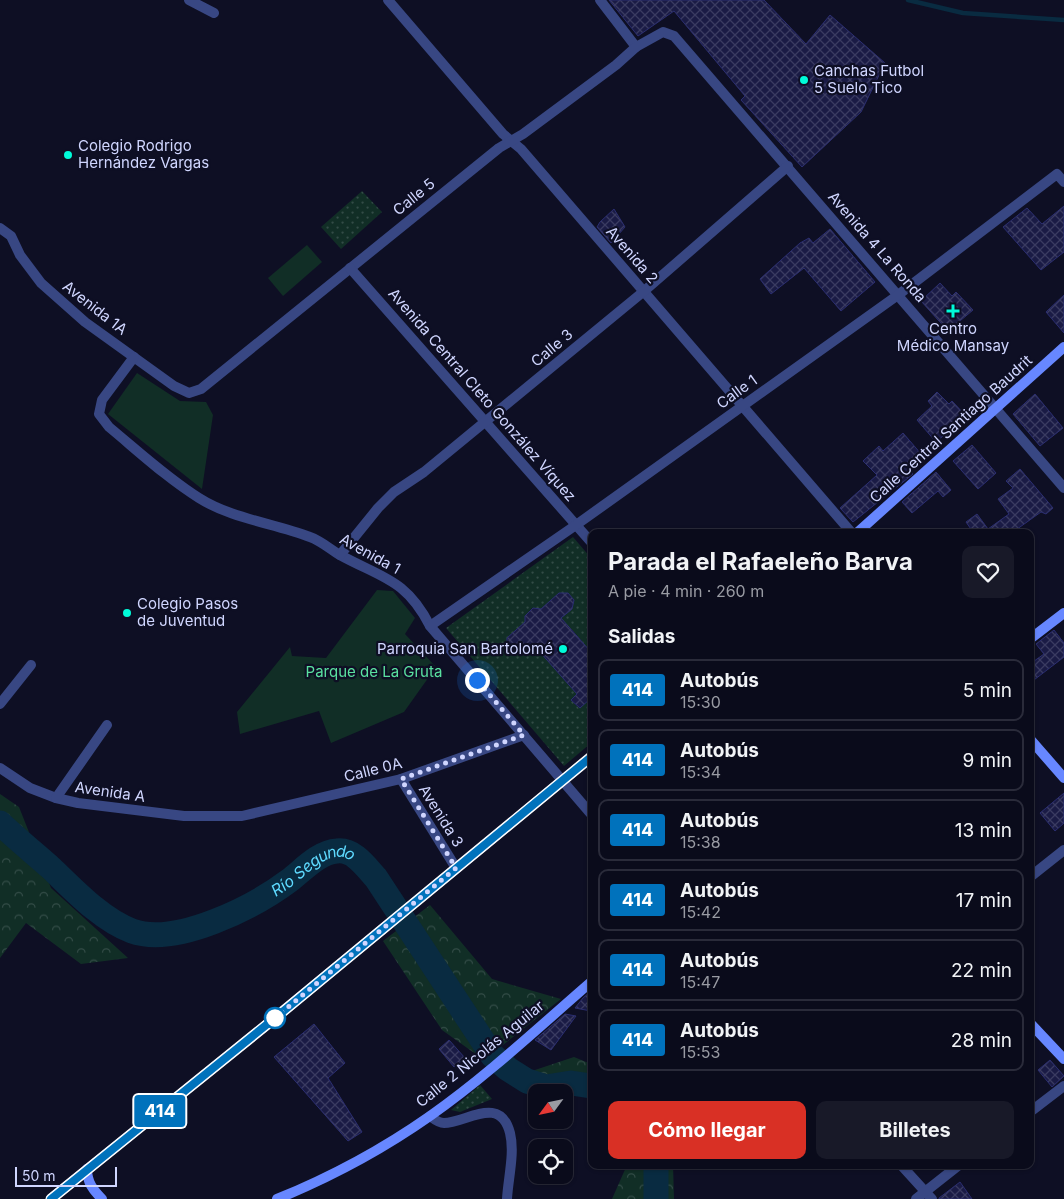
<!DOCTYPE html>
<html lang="es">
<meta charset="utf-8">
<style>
body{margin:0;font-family:Inter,sans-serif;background:#181928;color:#f1f3f6;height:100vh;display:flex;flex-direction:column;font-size:19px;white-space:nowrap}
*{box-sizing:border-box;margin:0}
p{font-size:16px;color:#999ba3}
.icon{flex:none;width:28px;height:28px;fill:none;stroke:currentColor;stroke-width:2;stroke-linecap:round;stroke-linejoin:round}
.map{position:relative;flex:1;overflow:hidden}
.side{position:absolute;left:588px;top:529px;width:446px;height:640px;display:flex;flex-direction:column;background:#0a0b1b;border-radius:10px;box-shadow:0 1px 4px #0004,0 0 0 1px #2a2b3a}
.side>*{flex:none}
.badge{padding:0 10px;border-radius:4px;font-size:18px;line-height:32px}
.needle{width:32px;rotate:237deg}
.controls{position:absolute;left:528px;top:1084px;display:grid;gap:10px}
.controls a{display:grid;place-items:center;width:45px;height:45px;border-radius:10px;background:#0a0b1b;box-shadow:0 1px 4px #0004,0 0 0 1px #2a2b3a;font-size:25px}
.scale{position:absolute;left:15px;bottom:12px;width:102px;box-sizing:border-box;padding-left:5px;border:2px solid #d0d6ff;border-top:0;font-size:14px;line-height:18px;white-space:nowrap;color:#d0d6ff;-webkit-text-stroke:4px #0e0f24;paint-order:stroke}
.you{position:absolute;width:25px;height:25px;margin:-12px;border:4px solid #fff;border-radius:50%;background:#1a73e8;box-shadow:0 0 0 8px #1a73e833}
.map>.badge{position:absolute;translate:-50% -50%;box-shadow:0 0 0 2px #fff}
h2{padding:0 20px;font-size:19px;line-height:45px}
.round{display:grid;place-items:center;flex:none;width:52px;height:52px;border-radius:10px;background:#181928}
.headline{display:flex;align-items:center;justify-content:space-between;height:85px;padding:0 20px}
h1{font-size:24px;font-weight:700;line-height:38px}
.button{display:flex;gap:10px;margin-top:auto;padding:10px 20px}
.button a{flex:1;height:58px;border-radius:10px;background:#d93025;color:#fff;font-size:20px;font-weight:700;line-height:58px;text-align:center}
.button a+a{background:#181928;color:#f1f3f6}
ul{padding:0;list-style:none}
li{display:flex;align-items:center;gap:15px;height:62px;margin:0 10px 8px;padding:0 10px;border:2px solid #2a2b3a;border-radius:10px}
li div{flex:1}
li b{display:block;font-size:19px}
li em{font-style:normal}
li .badge{min-width:55px;font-weight:700;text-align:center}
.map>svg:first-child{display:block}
.green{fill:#112e26}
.forest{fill:url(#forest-crowns)}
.garden{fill:url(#garden-dots)}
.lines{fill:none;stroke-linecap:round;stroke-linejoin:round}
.stream{stroke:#092b41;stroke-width:4.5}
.river{stroke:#092b41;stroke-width:25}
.building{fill:url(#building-cross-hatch);stroke:#2b2e71}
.street{stroke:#384783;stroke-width:10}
.secondary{stroke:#6787ff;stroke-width:10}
.line-casing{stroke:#fff;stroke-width:11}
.line{stroke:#0072bc;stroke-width:8}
.walk{stroke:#d0d6ff;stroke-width:5;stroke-dasharray:0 9}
.poi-dot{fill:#00fbd9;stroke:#0e0f24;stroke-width:2}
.stop-dot{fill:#fff;stroke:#0072bc;stroke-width:2.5}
.labels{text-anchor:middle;stroke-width:4.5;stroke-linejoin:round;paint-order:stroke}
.poi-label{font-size:15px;fill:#d0d6ff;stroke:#0e0f24;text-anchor:start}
.street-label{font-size:15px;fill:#d0d6ff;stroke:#0e0f24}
.park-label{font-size:15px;fill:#5ae1a0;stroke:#0e0f24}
.water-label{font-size:16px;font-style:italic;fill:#5edaff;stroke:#0e0f24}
</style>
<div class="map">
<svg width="1064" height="1199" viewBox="0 0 1064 1199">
<defs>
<pattern id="forest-crowns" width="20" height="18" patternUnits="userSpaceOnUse" patternTransform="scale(1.25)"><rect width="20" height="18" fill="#112e26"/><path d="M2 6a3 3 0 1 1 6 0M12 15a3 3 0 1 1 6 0" fill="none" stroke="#334c47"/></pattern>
<pattern id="garden-dots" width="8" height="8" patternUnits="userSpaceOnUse" patternTransform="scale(1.25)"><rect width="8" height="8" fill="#112e26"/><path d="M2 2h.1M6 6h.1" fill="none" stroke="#334c47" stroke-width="1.8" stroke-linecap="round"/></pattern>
<pattern id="building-cross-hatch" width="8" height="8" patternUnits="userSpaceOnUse" patternTransform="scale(1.25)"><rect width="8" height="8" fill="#1a1b45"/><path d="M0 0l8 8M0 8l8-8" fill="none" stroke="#3a3b61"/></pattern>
</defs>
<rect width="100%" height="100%" fill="#0e0f24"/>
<g class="green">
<path d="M307 245 322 262 283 296 268 278Z"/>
<path d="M137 373 180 401 206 402 213 415 202 489 108 414Z"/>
<path d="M377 590 393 591 415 618 405 634 436 667 404 712 331 743 319 711 240 734 237 712 290 647 292 656 326 658Z"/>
</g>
<g class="forest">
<path d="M0 794 19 807 51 888 128 958 81 964 26 923 0 958Z"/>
<path d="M430 905 492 979 561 999 484 1060 442 1030 383 941Z"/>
<path d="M574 1057 591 1064V1084L529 1072Z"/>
<path d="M627 1165H673L674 1199H612Z"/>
</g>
<g class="garden">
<path d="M362 191 382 212 341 249 321 227Z"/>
<path d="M573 537 591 558V652C574 632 560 611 532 608L525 616V622L507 638V645L514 654 521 652 532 643 577 694 571 700 579 708 591 698V743L564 766 446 628Z"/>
<path d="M480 1085 492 1099 460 1112 451 1110Z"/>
</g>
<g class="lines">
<path class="stream" d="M908 0 963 13 1064 20"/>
<g class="river">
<path id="s1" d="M0 823C17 839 34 853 51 868 74 890 102 920 132 931 176 947 254 907 290 880 303 870 319 852 337 851 354 849 366 867 376 878L492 1055 508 1069 527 1081 546 1087 571 1083 591 1086"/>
<path d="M656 1165V1199"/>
</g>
</g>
<g class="building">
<path d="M609 0H764L806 44 830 15 885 63 861 112 802 167 741 100 745 96 674 11 638 36Z"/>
<path d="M1064 206V252L1041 270 1003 227 1027 208 1042 224Z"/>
<path d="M614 209 625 227 611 243 597 227 600 222Z"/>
<path d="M830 229 875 282 841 311 804 268 771 294 760 279 800 243 809 238 813 243Z"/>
<path d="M940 283 952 296 956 292 973 310 948 331 921 301Z"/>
<path d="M1064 295V333L1046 312Z"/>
<path d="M937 392 949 404 952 401 966 416 936 442 917 420 932 406 928 401Z"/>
<path d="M1035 394 1063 428 1040 446 1013 414Z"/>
<path d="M903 433 922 455 909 469 913 474 853 522 840 508 877 475 863 461 879 446 883 451Z"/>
<path d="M972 445 996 473 978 489 953 461Z"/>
<path d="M1020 469 1053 508 1046 514 1041 512 1013 532H973L966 522 977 514 988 529 1009 514 998 499 1013 488 1006 481Z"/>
<path d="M936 472 951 490 943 497 938 491 912 513 902 502Z"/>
<path d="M559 593H568L574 600 572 609 561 618 591 652V698L580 708 571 700 577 694 532 643 520 652 513 654 507 646V638L525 622V616L533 608 541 609Z"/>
<path d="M1054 630 1064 643V657L1030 683V664L1044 654 1036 644Z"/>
<path d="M1064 793V823L1055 831 1040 813Z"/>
<path d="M591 991V1011L575 1008 583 998Z"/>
<path d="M565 1014 576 1016 551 1050 535 1040Z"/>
<path d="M314 1024 345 1063 328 1078 362 1132 348 1141 274 1057Z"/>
<path d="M449 1040 465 1058 454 1067 439 1049Z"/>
<path d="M1050 1060 1064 1076 1052 1087 1038 1070Z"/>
<path d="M960 1182 972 1199H939V1198Z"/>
</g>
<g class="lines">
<g class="street">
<path d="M189 0 214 13"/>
<path d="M388 0 503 134 521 149 851 532"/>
<path d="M600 0 636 47"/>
<path d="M0 228 11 236 20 255 41 283 85 322 174 386 189 393 201 389 499 148 523 134 616 65 636 47 663 32 674 36 1064 488"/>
<path d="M350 268 591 542"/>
<path d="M134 357 102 400 99 414 109 427C138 451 167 478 199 498 232 519 274 523 310 537 321 541 330 549 340 555 382 578 406 579 430 626L591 814"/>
<path d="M340 555 378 508 394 492 424 472 643 292 788 166"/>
<path d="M430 626 576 525 898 295 1057 174 1064 182"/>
<path d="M0 704 31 665"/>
<path d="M0 768 30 788 56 798 78 803 184 816H242L401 779 524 735"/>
<path d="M401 779 456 868"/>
<path d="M56 798 107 725"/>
<path d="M1030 877 1064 850"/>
<path d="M1030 1112 1064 1086"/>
<path d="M430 1116C434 1119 438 1123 444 1123 466 1123 500 1094 510 1133 515 1153 508 1179 507 1199"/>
<path d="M901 1165 932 1199"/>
<path d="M916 1199 959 1165"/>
</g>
<g class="secondary">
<path d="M858 532 1064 347"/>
<path d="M1030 639 1064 613"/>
<path d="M1030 739 1064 778"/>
<path d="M1030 1023 1064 1059"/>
<path d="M87 1169C87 1182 93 1190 102 1199"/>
<path d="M51 1199 275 1018 591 757"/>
<path d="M277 1199C331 1177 383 1149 430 1116 487 1076 539 1027 591 982"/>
</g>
</g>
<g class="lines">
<defs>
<path id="line" d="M51 1199 275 1018 591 757"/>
</defs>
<use href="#line" class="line-casing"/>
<use href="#line" class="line"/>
<path class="walk" d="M275 1018 456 868 401 779 524 735 477 680"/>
</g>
<g class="poi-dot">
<circle cx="804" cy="80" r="5"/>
<circle cx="68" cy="155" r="5"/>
<path d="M950.5 303.5h5v5h5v5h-5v5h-5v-5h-5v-5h5z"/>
<circle cx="127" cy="613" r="5"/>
<circle cx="563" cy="649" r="5"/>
</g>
<circle class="stop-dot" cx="275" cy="1018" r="10"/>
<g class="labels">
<g class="poi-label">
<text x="814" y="76">Canchas Futbol<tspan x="814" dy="17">5 Suelo Tico</tspan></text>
<text x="78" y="151">Colegio Rodrigo<tspan x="78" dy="17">Hernández Vargas</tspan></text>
<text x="953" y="334" text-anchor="middle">Centro<tspan x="953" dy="17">Médico Mansay</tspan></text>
<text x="137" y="609">Colegio Pasos<tspan x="137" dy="17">de Juventud</tspan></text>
<text x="553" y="654" text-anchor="end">Parroquia San Bartolomé</text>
</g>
<g class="street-label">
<text transform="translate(414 197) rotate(-39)" y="5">Calle 5</text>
<text transform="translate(877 247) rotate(49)" y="5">Avenida 4 La Ronda</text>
<text transform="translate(632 255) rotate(49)" y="5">Avenida 2</text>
<text transform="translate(95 308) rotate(38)" y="5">Avenida 1A</text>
<text transform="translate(552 348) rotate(-40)" y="5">Calle 3</text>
<text transform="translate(737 392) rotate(-36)" y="5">Calle 1</text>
<text transform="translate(482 395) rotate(49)" y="5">Avenida Central Cleto González Víquez</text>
<text transform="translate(951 429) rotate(-42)" y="5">Calle Central Santiago Baudrit</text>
<text transform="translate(370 554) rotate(29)" y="5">Avenida 1</text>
<text transform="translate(373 770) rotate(-14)" y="5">Calle 0A</text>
<text transform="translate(110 792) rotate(8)" y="5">Avenida A</text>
<text transform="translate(441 816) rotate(58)" y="5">Avenida 3</text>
<text transform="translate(480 1054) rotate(-39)" y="5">Calle 2 Nicolás Aguilar</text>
</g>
<g class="park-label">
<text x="374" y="677">Parque de La Gruta</text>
</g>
<g class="water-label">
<text dy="6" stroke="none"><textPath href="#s1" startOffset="369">Río Segundo</textPath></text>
</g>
</g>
</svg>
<div class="controls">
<a><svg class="needle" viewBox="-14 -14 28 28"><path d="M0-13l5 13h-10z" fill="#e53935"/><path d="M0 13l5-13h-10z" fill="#999ba3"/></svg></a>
<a><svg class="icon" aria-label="locate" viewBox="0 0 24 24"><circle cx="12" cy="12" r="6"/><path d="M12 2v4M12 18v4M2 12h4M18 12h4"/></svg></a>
</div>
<div class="scale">50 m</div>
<div class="you" style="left:477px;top:680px"></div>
<b class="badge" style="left:160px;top:1111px;background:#0072bc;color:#fff">414</b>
<section class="side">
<div class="headline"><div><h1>Parada el Rafaeleño Barva</h1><p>A pie · 4 min · 260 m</p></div><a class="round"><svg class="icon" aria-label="heart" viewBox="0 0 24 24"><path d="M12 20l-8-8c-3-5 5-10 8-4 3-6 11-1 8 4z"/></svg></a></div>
<h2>Salidas</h2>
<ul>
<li><span class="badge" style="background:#0072bc;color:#fff">414</span><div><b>Autobús</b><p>15:30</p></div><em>5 min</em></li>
<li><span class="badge" style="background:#0072bc;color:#fff">414</span><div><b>Autobús</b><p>15:34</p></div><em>9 min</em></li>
<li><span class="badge" style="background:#0072bc;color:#fff">414</span><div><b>Autobús</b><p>15:38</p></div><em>13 min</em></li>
<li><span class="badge" style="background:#0072bc;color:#fff">414</span><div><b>Autobús</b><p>15:42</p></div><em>17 min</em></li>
<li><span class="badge" style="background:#0072bc;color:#fff">414</span><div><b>Autobús</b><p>15:47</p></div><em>22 min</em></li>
<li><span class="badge" style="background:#0072bc;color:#fff">414</span><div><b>Autobús</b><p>15:53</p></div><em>28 min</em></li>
</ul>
<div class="button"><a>Cómo llegar</a><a>Billetes</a></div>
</section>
</div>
